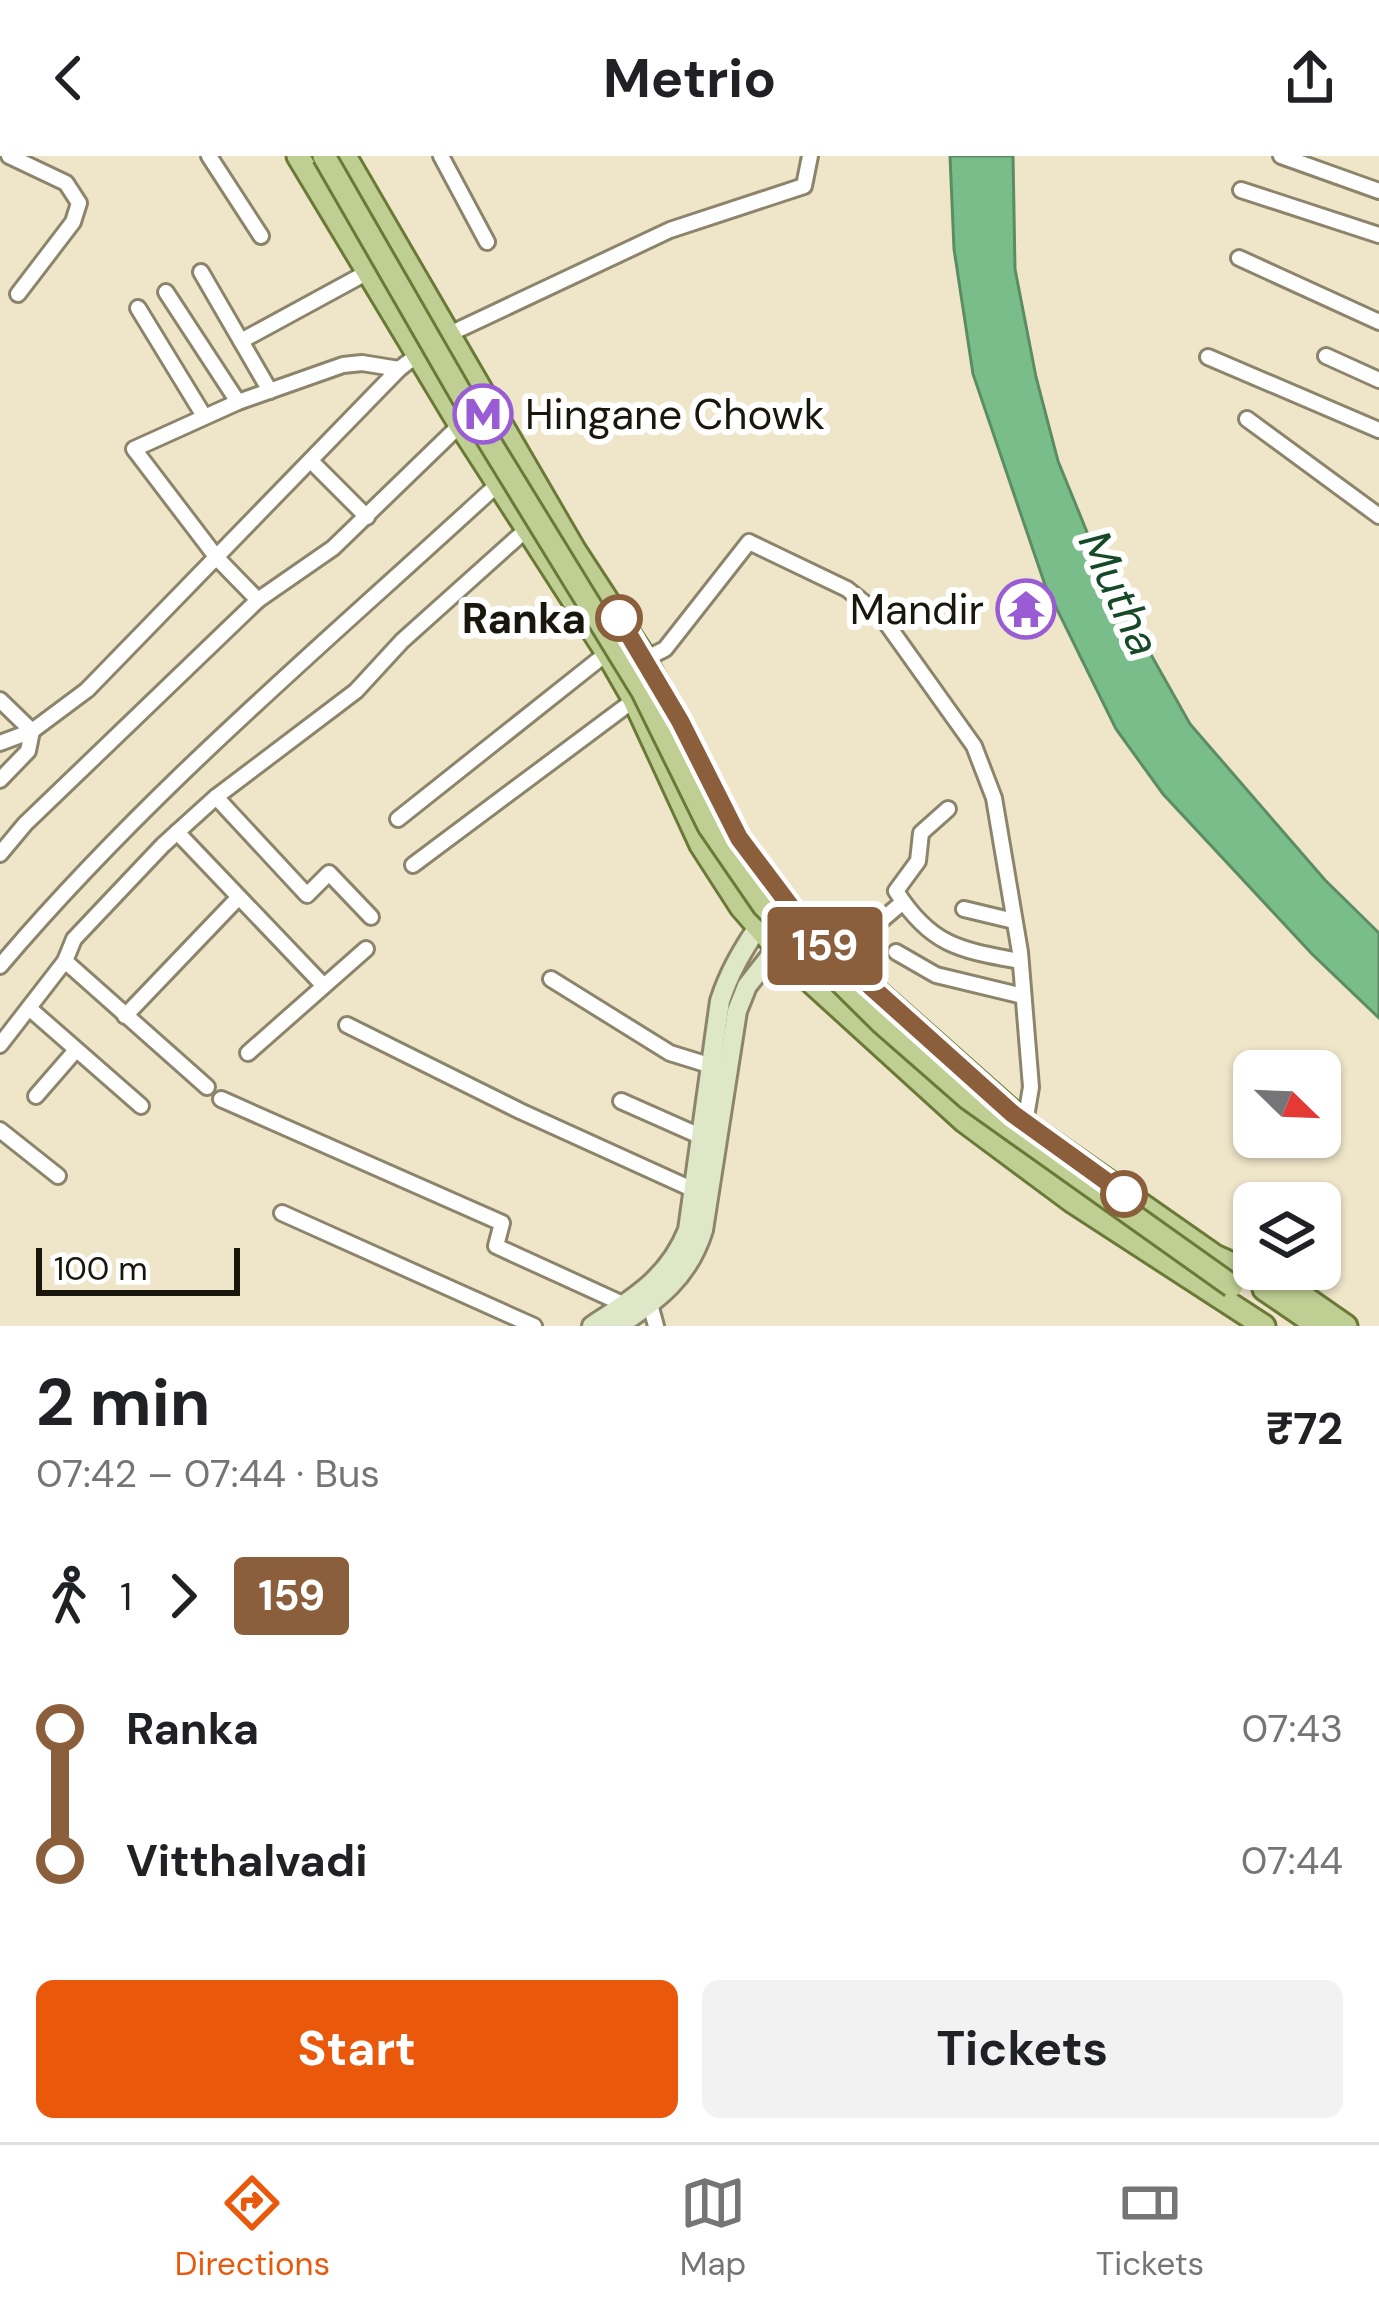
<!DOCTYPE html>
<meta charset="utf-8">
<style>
body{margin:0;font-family:"DM Sans",sans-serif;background:#f2f2f2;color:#202124;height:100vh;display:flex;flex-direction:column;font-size:45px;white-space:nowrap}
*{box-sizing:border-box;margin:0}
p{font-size:39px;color:#757577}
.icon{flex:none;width:66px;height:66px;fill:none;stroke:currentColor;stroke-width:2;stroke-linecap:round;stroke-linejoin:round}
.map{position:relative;height:1170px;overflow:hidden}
.side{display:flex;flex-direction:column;background:#fff;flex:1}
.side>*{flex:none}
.badge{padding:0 24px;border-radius:9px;font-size:42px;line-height:78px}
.needle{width:78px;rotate:113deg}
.controls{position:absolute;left:1233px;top:894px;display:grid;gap:24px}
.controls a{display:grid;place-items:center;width:108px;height:108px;border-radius:18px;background:#fff;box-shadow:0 3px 9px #0004;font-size:60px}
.scale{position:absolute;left:36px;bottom:30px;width:204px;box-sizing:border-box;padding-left:12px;border:6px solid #19160c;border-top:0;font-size:33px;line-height:42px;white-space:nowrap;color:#19160c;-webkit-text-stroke:9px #fff;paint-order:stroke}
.map>.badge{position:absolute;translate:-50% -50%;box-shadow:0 0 0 6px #fff}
.legs{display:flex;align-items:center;gap:18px;height:132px;padding:0 36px;font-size:39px}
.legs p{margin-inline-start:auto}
.overview{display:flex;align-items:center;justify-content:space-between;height:204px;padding:0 36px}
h1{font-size:66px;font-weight:700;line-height:90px}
.primary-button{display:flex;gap:24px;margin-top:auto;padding:24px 36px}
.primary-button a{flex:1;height:138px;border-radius:18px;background:#ea580c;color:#fff;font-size:48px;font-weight:700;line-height:138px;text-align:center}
.primary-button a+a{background:#f2f2f2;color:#202124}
ul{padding:0 36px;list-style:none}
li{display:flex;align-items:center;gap:42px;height:132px;font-size:45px}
li i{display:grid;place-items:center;width:18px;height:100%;margin:0 15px;background:currentColor}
li i::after{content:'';width:30px;height:30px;margin:-15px;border:9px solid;border-radius:50%;background:#fff}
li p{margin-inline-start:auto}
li:first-child i{background:linear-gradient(#0000 50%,currentColor 0)}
li:last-child i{background:linear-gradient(currentColor 50%,#0000 0)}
header{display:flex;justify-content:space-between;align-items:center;height:156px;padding:0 36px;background:#fff;font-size:54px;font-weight:700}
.tabs{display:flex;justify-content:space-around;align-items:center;height:168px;border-top:3px solid #e0e0e0;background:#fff;font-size:33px;color:#757577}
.tabs a{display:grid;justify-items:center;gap:6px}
.tabs .current{color:#ea580c}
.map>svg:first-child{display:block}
.water{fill:#79be8a;stroke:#5c8c64;stroke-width:3}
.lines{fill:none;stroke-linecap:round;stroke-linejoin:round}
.street-casing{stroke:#8c846b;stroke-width:20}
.secondary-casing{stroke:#8c846b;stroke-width:24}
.primary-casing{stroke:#6a7936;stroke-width:27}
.street{stroke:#fff;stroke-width:14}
.secondary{stroke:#dfe7c9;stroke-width:18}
.primary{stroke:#bfcf94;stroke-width:21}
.primary-bridge-casing{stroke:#6a7936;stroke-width:27;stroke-linecap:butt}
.primary-bridge{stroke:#bfcf94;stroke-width:21}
.line-1-casing{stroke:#fff;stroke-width:27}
.line-1{stroke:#8b5e3c;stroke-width:18}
.stop-1-dot{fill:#fff;stroke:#8b5e3c;stroke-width:6}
.labels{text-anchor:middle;stroke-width:12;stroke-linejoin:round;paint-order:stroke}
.poi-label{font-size:42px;fill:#19160c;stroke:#fff;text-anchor:start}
.stop-label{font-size:42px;font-weight:bold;fill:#19160c;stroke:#fff;text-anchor:end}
.water-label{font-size:45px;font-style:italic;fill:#164927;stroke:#fff}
</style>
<header><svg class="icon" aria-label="back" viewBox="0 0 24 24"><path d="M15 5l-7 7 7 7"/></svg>Metrio<svg class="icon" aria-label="share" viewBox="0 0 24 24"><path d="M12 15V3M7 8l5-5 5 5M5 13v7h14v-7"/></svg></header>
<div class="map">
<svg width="1379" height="1170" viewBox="0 0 1379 1170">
<rect width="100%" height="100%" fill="#efe6ca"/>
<path class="water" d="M950 0H1013L1015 113 1036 221 1058 305 1100 408 1190 568 1325 724 1379 777V862L1312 798 1163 638 1116 573 1045 429 973 218 954 93Z"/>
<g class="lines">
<defs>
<g id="street">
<path d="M9 0 66 27 79 47 73 66 18 138"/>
<path d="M209 0 261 80"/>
<path d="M441 0 487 86"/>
<path d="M1281 0 1379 35"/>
<path d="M1241 34 1379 79"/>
<path d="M1239 102 1379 166"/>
<path d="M201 116 270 235"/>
<path d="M166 136 238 246"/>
<path d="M138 152 204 260"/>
<path d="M443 181 670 74 804 30 810 0"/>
<path d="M241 185 366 117"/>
<path d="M1326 200 1379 224"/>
<path d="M1208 201 1379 274"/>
<path d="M1247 263 1379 360"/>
<path d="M311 305 367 361"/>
<path d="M258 444 333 392 460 269"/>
<path d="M645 503 665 493 749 386 847 433 882 461 974 590 994 642 1020 796 1031 931 1025 967"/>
<path d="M0 544 32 575 28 595 0 624"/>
<path d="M0 587 32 575 87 534 399 213 420 197"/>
<path d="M216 641 307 739 329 717 371 761"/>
<path d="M948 653 921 677 918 705 896 735C931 790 960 794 1020 805"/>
<path d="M398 663 607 497"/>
<path d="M177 676 323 829"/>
<path d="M0 698 25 668 258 444 217 402 134 293 238 246 343 209 362 207 399 213"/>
<path d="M413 709 634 544"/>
<path d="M964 753 1014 765"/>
<path d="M857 785 903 746"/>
<path d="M896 796 936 819 1023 840"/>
<path d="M65 805 207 931"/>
<path d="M0 810C150 633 329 484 499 327"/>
<path d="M551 823 670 897 712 910"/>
<path d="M29 852 141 950"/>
<path d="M125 860 237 743"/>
<path d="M347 869 520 955 694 1034"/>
<path d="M0 889 65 805 74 783 163 689 216 641 356 535 402 485 528 372"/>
<path d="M248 897 366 793"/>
<path d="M36 940 76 894"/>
<path d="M221 943 502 1067 496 1090 623 1148"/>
<path d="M621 945 709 984"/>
<path d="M0 974 58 1020"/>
<path d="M282 1057 534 1170"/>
<path d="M650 1148 656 1170"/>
</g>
<g id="secondary">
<path d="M592 1170C634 1142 669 1122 688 1074L720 845C729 817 742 795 758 771L767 769"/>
<path d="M618 1170C658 1143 688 1122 703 1074L737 855 747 830 769 802 787 804"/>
</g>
<g id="primary">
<path d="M298 0 460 269 607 497 634 544 701 689 741 751 787 804 964 965 1073 1046 1264 1170"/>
<path d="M345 0 575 395 641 496 739 683 809 775 1025 967 1215 1100 1303 1140 1346 1170"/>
<path d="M1264 1133 1318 1170"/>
</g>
</defs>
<use href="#street" class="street-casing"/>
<use href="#secondary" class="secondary-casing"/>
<use href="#primary" class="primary-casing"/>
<use href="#street" class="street"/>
<use href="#secondary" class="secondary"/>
<use href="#primary" class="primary"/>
<defs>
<g id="primary-bridge">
<path d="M324 0 473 259 643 536 709 670 764 750 881 866 969 943 1232 1130"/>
<path d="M709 648 739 683"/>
</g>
</defs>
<use href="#primary-bridge" class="primary-bridge-casing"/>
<use href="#primary-bridge" class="primary-bridge"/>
</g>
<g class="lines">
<defs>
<path id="line-1" d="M619 462 680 565 739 682 809 775 1013 958 1124 1038"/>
</defs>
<use href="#line-1" class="line-1-casing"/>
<use href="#line-1" class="line-1"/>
</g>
<defs>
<symbol id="metro-ring" viewBox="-11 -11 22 22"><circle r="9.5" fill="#fff" stroke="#995cd4" stroke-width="1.5"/><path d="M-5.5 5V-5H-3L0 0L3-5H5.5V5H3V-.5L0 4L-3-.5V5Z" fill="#995cd4"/></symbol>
<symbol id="temple-ring" viewBox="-11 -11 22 22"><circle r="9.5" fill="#fff" stroke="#995cd4" stroke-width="1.5"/><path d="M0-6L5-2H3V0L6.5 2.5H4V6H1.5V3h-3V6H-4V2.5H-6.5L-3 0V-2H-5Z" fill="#995cd4"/></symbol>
</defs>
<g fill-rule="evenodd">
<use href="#metro-ring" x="450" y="225" width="66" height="66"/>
<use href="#temple-ring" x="993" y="420" width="66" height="66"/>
</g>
<g class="stop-1-dot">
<circle cx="619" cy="462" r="21"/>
<circle cx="1124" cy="1038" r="21"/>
</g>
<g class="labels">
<g class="poi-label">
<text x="525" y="273">Hingane Chowk</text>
<text x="984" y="468" text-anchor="end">Mandir</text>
</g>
<g class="stop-label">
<text x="586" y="477">Ranka</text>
</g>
<g class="water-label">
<text transform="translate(1120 437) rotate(65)" y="16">Mutha</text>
</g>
</g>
</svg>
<div class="controls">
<a><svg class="needle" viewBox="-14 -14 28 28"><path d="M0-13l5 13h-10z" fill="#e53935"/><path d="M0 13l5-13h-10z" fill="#757577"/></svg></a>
<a><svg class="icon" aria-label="layers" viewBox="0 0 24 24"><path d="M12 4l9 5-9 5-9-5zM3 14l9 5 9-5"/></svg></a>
</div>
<div class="scale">100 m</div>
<b class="badge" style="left:825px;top:790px;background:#8b5e3c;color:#fff">159</b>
</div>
<section class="side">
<div class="overview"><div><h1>2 min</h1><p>07:42 – 07:44 · Bus</p></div><b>₹72</b></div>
<div class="legs"><svg class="icon" aria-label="walk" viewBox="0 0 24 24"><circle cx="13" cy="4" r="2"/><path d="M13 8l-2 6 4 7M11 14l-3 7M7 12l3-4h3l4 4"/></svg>1<svg class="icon" aria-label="forward" viewBox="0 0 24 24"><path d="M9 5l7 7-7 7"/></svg><b class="badge" style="background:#8b5e3c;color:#fff">159</b></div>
<ul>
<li><i style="color:#8b5e3c"></i><b>Ranka</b><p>07:43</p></li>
<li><i style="color:#8b5e3c"></i><b>Vitthalvadi</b><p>07:44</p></li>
</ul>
<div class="primary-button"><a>Start</a><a>Tickets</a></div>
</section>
<nav class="tabs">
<a class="current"><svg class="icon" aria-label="directions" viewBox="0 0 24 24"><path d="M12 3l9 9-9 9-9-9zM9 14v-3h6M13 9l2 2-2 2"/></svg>Directions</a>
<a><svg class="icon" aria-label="map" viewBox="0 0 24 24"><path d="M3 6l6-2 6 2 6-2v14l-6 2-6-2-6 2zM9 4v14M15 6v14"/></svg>Map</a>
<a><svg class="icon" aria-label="tickets" viewBox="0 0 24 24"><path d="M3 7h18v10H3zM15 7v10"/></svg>Tickets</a>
</nav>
